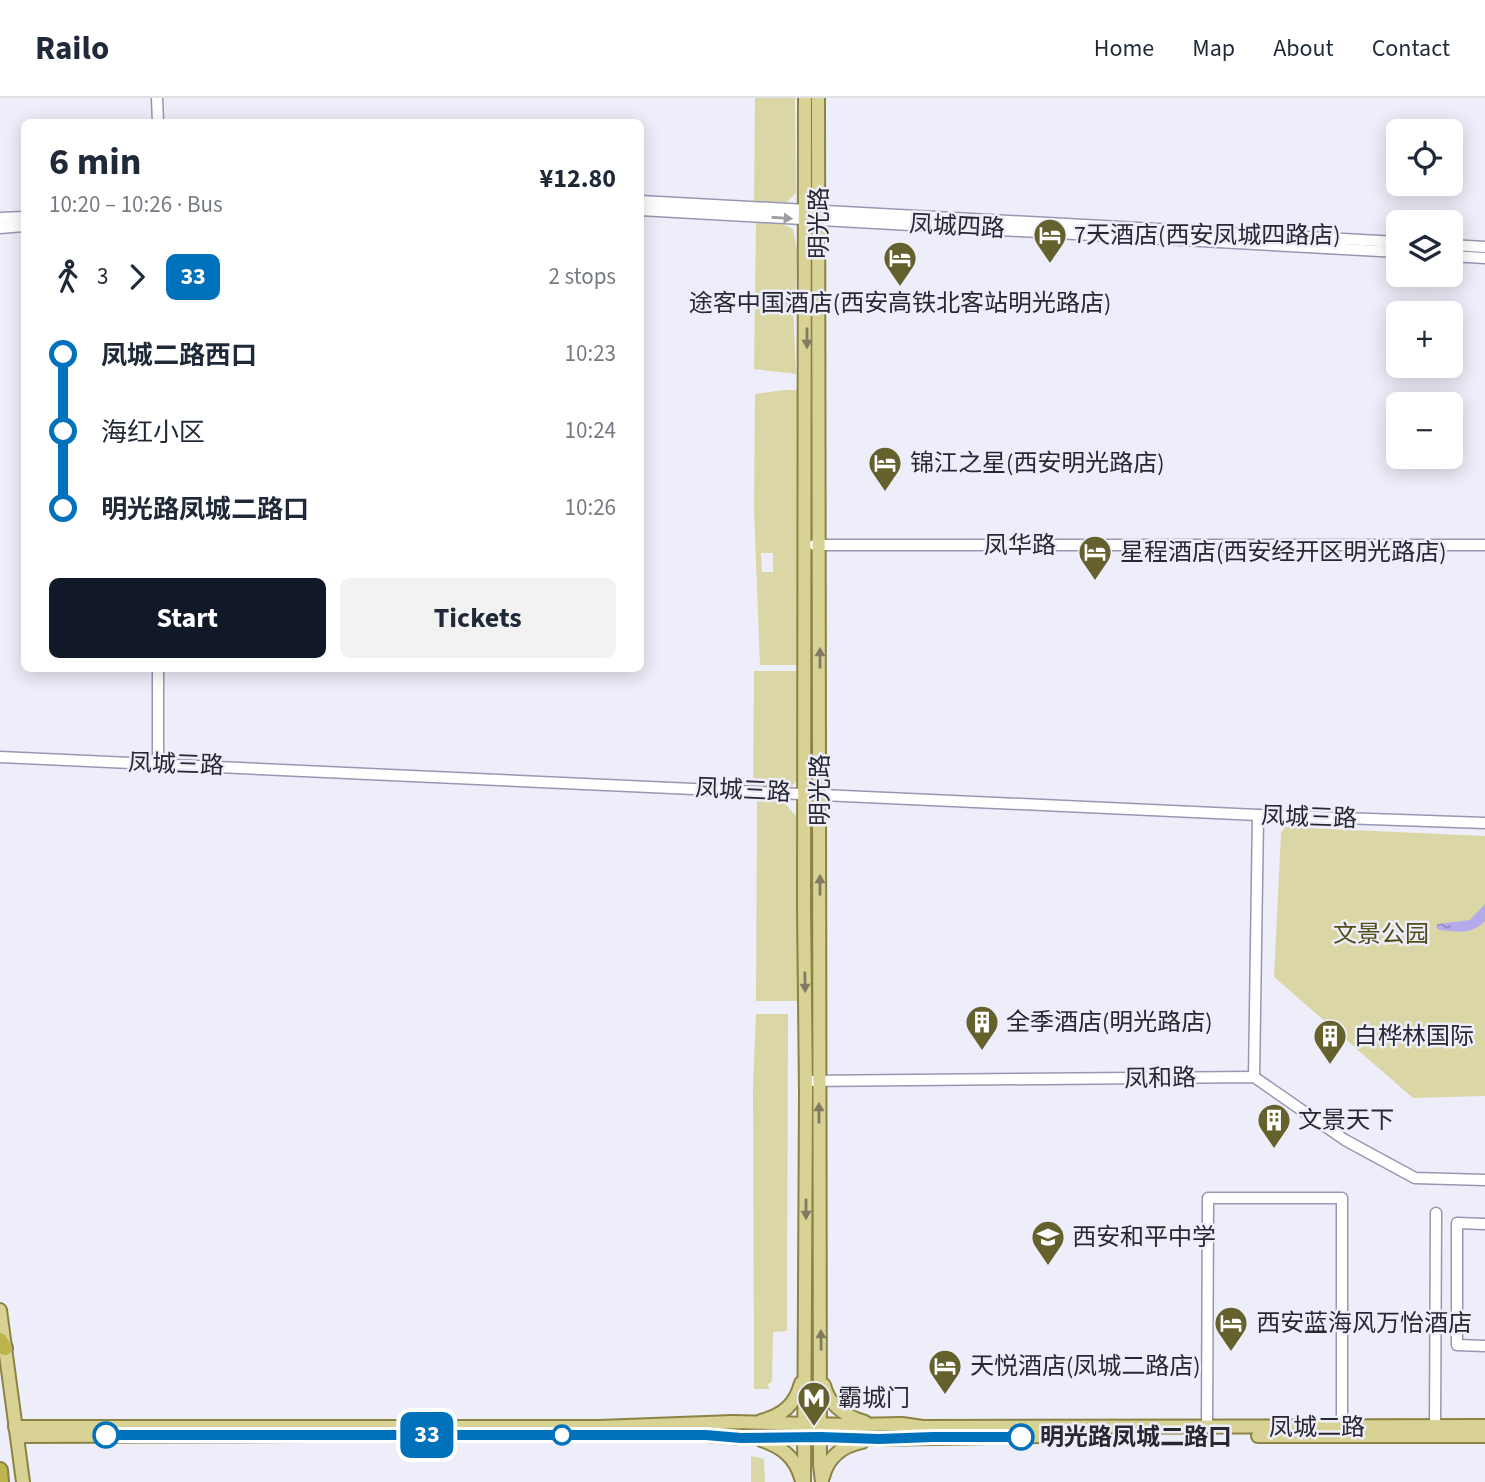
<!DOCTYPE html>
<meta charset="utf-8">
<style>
body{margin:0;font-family:"Source Sans 3","Noto Sans SC",sans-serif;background:#f2f2f3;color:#1f2937;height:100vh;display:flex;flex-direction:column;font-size:26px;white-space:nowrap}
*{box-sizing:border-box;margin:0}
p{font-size:23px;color:#747a83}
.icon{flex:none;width:38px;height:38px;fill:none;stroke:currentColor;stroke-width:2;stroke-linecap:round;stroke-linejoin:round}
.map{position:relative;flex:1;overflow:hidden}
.drawer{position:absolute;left:21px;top:21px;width:623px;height:553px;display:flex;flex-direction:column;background:#fff;border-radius:10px;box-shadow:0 4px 18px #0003}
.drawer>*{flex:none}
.badge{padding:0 14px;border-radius:10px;font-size:24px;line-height:46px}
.controls{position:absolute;left:1386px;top:21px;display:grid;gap:14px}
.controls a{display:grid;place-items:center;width:77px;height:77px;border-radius:10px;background:#fff;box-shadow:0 4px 18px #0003;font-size:35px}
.map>.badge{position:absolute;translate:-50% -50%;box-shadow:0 0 0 4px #fff}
.legs{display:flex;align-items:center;gap:10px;height:77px;padding:0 28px;font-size:23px}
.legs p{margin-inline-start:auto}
.head{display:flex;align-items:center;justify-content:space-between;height:119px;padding:0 28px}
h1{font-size:38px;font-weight:700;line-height:52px}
.primary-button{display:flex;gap:14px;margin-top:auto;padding:14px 28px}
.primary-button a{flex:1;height:80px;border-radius:10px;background:#111827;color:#fff;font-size:28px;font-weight:700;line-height:80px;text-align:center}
.primary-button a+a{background:#f2f2f3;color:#1f2937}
ul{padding:0 28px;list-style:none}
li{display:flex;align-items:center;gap:24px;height:77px;font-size:26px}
li i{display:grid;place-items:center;width:10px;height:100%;margin:0 9px;background:currentColor}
li i::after{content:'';width:18px;height:18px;margin:-9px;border:5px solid;border-radius:50%;background:#fff}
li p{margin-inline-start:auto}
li:first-child i{background:linear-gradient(#0000 50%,currentColor 0)}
li:last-child i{background:linear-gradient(currentColor 50%,#0000 0)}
header{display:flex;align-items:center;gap:42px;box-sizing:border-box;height:98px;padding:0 35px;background:#fff;border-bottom:2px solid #e0e1e3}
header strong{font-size:33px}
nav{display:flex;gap:38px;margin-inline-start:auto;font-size:24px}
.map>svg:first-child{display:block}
.green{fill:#dad6a5;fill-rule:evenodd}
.water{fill:url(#water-ripples)}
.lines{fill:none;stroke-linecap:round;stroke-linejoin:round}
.minor-casing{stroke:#9896b2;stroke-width:13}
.major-casing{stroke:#8a8344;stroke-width:16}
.highway-casing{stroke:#8a8344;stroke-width:18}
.minor{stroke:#fff;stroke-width:10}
.major{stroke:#d8d294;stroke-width:12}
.highway{stroke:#beb44d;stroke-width:14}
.oneway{fill:#9e9ea3}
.oneway2{fill:#807c63}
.line-1-casing{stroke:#fff;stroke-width:16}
.line-1{stroke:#0072bc;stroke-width:10}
.stop-1-dot{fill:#fff;stroke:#0072bc;stroke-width:3.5}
.labels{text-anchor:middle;stroke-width:5;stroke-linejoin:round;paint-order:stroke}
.street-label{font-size:24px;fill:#282732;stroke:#eeeefa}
.poi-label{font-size:24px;fill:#282732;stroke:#eeeefa;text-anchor:start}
.park-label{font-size:24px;fill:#514c15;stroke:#eeeefa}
.stop-label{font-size:24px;font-weight:bold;fill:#282732;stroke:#eeeefa;text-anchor:start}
</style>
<header>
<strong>Railo</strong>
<nav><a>Home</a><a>Map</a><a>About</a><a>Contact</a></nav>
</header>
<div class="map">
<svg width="1485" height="1384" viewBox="0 0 1485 1384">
<defs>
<pattern id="water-ripples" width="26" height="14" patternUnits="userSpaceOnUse" patternTransform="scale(1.75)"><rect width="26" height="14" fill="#b3abec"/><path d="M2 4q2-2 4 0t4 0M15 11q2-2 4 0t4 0" fill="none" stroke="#928bc0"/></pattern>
</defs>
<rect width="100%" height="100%" fill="#eeeefa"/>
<g class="green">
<path d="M755 0H795L796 95 787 104 754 103Z"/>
<path d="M756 124 780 125 793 131 797 154 796 186 793 209 796 276 754 271Z"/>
<path d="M784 292H798L797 567H760L754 411 755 296ZM761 455H773V474H762Z"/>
<path d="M754 573H797V683L788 691 753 690Z"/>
<path d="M757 699 781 701 797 719V903H756Z"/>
<path d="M1285 729 1485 738V998L1413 1000 1274 879 1281 735Z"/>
<path d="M756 916H788L787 1233 773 1234 772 1284 768 1286 769 1291H754L753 988Z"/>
<path d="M751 1358 764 1361 765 1384H751Z"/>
</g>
<path class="water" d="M1485 806V823C1469 838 1459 833 1439 832L1436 829 1438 826 1470 822Z"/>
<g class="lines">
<defs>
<g id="minor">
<path d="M157 0 158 24"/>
<path d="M640 103 1398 144"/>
<path d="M640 112 1398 154"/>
<path d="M0 120 24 119"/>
<path d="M0 130 24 128"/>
<path d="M1451 147 1485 149"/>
<path d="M1451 158 1485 160"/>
<path d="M814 447H1485"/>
<path d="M0 659 1258 717 1485 725"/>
<path d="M158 665V570"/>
<path d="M1254 979 1258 717"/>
<path d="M806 983 1254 979 1345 1042 1415 1080 1485 1082"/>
<path d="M1485 1126 1457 1125V1247L1485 1248"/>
<path d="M1207 1329 1208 1100H1342V1329"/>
<path d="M1435 1334 1436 1115"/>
</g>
<g id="major">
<path d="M818 0 820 1367 822 1384"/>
<path d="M0 1212 23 1384"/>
<path d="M824 1287C829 1308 845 1318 865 1324"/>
<path d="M761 1323C783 1317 795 1307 801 1285"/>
<path d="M15 1329H599L733 1324 851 1327 902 1326 923 1329 1485 1328"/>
<path d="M593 1337H706L742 1340 820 1339 879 1341 1100 1337"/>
<path d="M17 1338 306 1337"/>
<path d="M1258 1338H1485"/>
<path d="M761 1342C782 1349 795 1359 801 1380"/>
<path d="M823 1379C828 1359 842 1348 862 1344"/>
<path d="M804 1384 806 995 804 810 805 0"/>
</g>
<g id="highway">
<path d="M0 1242 5 1250"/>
<path d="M0 1372 1 1384"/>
</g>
</defs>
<use href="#minor" class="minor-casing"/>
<use href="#major" class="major-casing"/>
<use href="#highway" class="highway-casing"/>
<use href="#minor" class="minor"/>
<use href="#major" class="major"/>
<use href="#highway" class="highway"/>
</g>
<defs><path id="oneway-solid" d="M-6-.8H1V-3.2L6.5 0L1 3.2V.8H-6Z" transform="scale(1.75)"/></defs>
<use class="oneway" href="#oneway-solid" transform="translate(782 120) rotate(4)"/>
<g class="oneway2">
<use href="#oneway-solid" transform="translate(807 240) rotate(90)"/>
<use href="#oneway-solid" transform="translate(820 560) rotate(-90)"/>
<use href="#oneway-solid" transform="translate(820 787) rotate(-90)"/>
<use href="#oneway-solid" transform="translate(805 884) rotate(89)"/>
<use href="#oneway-solid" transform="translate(819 1015) rotate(-90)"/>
<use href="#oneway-solid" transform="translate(806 1111) rotate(90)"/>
<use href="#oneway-solid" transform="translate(821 1242) rotate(-91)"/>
</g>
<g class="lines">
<defs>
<path id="line-1" d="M106 1337H706L741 1340 820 1339 879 1341 933 1339H1021"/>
</defs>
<use href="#line-1" class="line-1-casing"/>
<use href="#line-1" class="line-1"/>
</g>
<defs>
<symbol id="hotel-pin" viewBox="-11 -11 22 30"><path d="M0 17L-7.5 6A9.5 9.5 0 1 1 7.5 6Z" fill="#65612d" stroke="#eeeefa"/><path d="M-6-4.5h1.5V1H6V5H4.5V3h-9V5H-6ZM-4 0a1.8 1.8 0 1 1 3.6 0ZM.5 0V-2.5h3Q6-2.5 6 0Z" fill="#fff"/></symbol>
<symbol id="building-pin" viewBox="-11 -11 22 30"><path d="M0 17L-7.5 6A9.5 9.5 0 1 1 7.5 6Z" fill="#65612d" stroke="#eeeefa"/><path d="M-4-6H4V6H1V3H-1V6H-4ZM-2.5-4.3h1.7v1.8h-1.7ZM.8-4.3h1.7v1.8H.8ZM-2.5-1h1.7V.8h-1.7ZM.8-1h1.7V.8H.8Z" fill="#fff"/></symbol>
<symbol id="school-pin" viewBox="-11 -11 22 30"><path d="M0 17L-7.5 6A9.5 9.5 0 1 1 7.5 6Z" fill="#65612d" stroke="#eeeefa"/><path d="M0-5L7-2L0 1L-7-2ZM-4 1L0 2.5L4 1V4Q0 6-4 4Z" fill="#fff"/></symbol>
<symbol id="metro-pin" viewBox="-11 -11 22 30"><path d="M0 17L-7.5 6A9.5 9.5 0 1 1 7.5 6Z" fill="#65612d" stroke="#eeeefa"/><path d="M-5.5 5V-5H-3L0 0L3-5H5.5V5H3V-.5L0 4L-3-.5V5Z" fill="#fff"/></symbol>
</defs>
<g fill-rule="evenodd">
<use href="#hotel-pin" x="1031" y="118" width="38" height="52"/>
<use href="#hotel-pin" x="881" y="141" width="38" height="52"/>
<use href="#hotel-pin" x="866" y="346" width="38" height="52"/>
<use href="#hotel-pin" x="1076" y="435" width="38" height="52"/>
<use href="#building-pin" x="963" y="905" width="38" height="52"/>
<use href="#building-pin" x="1311" y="919" width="38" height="52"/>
<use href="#building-pin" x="1255" y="1003" width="38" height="52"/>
<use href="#school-pin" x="1029" y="1120" width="38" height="52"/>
<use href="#hotel-pin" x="1212" y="1206" width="38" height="52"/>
<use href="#hotel-pin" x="926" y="1249" width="38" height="52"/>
<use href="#metro-pin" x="795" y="1281" width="38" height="52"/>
</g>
<g class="stop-1-dot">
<circle cx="106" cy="1337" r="12"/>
<circle cx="562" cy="1337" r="9"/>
<circle cx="1021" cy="1339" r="12"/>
</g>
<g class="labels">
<g class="street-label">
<text transform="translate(819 125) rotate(-90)" y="8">明光路</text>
<text transform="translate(957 128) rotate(3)" y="8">凤城四路</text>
<text x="1020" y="455">凤华路</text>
<text transform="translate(176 666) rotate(2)" y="8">凤城三路</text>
<text transform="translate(743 692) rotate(3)" y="8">凤城三路</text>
<text transform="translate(820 692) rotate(-90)" y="8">明光路</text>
<text transform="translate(1309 719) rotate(2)" y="8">凤城三路</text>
<text transform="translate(1160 980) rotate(-1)" y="8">凤和路</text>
<text x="1317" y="1337">凤城二路</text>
</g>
<g class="poi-label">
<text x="1074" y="145">7天酒店(西安凤城四路店)</text>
<text x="900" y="213" text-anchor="middle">途客中国酒店(西安高铁北客站明光路店)</text>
<text x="910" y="373">锦江之星(西安明光路店)</text>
<text x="1120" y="462">星程酒店(西安经开区明光路店)</text>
<text x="1006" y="932">全季酒店(明光路店)</text>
<text x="1354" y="946">白桦林国际</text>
<text x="1298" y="1030">文景天下</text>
<text x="1072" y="1147">西安和平中学</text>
<text x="1256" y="1233">西安蓝海风万怡酒店</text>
<text x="970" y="1276">天悦酒店(凤城二路店)</text>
<text x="838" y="1308">霸城门</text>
</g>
<g class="park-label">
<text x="1381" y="844">文景公园</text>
</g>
<g class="stop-label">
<text x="1040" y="1347">明光路凤城二路口</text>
</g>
</g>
</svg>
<div class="controls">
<a><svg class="icon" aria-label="locate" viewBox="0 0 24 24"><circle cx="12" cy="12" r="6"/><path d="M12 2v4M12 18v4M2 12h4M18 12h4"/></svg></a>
<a><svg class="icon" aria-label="layers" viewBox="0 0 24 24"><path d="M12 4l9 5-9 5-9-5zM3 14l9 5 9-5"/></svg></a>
<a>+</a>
<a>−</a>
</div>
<b class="badge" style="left:427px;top:1337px;background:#0072bc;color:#fff">33</b>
<section class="drawer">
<div class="head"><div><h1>6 min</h1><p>10:20 – 10:26 · Bus</p></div><b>¥12.80</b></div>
<div class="legs"><svg class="icon" aria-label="walk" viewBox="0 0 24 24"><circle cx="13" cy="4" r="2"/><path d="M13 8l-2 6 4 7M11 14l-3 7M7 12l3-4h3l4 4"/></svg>3<svg class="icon" aria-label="forward" viewBox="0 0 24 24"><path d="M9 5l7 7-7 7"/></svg><b class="badge" style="background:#0072bc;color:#fff">33</b><p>2 stops</p></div>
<ul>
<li><i style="color:#0072bc"></i><b>凤城二路西口</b><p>10:23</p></li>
<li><i style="color:#0072bc"></i><span>海红小区</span><p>10:24</p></li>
<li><i style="color:#0072bc"></i><b>明光路凤城二路口</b><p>10:26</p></li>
</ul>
<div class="primary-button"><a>Start</a><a>Tickets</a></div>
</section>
</div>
